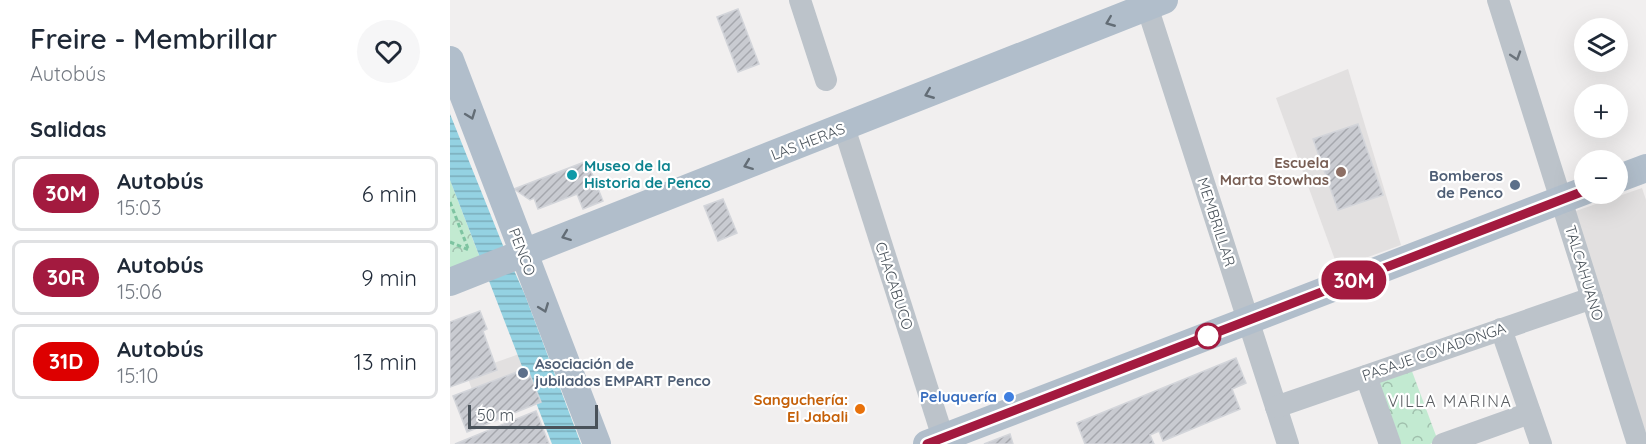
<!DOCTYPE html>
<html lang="es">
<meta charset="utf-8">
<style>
body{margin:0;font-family:Quicksand,sans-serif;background:#f6f6f7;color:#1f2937;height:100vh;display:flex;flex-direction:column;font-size:22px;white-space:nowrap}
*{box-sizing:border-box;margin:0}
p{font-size:20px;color:#747a83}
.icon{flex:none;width:33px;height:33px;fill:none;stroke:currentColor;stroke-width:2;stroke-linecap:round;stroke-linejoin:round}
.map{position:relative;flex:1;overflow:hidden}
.drawer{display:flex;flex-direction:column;background:#fff;width:450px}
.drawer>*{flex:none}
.badge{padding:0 12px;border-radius:20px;font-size:21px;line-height:39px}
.controls{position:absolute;left:1124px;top:18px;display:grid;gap:12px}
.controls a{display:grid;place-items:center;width:54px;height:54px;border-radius:50%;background:#fff;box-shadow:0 6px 24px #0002;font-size:30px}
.scale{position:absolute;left:18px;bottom:15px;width:130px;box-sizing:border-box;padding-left:6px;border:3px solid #49525a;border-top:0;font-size:16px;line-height:21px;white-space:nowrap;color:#49525a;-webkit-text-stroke:4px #fff;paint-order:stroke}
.map>.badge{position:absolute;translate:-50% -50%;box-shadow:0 0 0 3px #fff}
h2{padding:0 30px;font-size:22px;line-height:54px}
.round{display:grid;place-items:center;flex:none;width:63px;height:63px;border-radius:32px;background:#f6f6f7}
.summary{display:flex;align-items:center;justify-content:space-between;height:102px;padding:0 30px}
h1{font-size:28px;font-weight:600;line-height:45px}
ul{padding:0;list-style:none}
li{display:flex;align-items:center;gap:18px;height:75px;margin:0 12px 9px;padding:0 18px;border:3px solid #e0e1e3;border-radius:9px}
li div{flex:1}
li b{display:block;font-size:22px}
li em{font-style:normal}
li .badge{min-width:66px;font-weight:700;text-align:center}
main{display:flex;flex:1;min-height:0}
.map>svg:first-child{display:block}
.education{fill:#e2e0e0}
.park{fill:url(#park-crowns)}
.water{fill:url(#water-rules)}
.building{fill:url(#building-hatch);stroke:#d3d5da;stroke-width:1.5}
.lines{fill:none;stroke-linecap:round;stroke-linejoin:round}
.path{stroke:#7ec4a1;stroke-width:3;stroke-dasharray:4.5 3;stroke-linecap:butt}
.minor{stroke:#bcc3ca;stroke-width:22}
.major{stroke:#b1becb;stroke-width:28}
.oneway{stroke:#636d76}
.oneway2{stroke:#6c747c}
.line-casing{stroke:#fff;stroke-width:14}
.line{stroke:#a31a3f;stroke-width:9}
.education-dot{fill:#8d6e63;stroke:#fff;stroke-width:2}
.culture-dot{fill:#0f9aa8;stroke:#fff;stroke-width:2}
.service-dot{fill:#5c6f8a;stroke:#fff;stroke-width:2}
.stop-dot{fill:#fff;stroke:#a31a3f;stroke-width:3}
.shop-dot{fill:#3f7fe0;stroke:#fff;stroke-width:2}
.food-dot{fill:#e8710a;stroke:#fff;stroke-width:2}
.labels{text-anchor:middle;stroke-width:4.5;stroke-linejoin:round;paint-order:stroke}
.street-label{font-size:15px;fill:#49525a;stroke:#fff}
.education-label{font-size:15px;font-weight:bold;fill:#785e54;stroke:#fff;text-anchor:end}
.culture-label{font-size:15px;font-weight:bold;fill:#0d838f;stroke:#fff;text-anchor:start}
.service-label{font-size:15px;font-weight:bold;fill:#4e5e75;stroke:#fff;text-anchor:end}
.shop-label{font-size:15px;font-weight:bold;fill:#366cbe;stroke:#fff;text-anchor:end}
.food-label{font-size:15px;font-weight:bold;fill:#c56008;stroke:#fff;text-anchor:end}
.neighbourhood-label{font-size:16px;letter-spacing:1.5px;fill:#5c5f63;stroke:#fff}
</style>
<main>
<section class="drawer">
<div class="summary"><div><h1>Freire - Membrillar</h1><p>Autobús</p></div><a class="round"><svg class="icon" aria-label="heart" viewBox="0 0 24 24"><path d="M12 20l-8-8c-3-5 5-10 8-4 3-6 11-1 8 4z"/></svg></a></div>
<h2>Salidas</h2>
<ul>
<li><span class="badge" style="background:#a31a3f;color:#fff">30M</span><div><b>Autobús</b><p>15:03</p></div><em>6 min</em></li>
<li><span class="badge" style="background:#a31a3f;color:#fff">30R</span><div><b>Autobús</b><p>15:06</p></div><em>9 min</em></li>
<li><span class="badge" style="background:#d00;color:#fff">31D</span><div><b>Autobús</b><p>15:10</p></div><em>13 min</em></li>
</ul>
</section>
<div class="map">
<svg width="1196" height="444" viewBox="0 0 1196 444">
<defs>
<pattern id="park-crowns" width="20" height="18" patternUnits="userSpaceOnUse" patternTransform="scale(1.5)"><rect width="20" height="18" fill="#c2ead1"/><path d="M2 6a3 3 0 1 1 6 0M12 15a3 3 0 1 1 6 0" fill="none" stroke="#a0c0ad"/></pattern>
<pattern id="water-rules" width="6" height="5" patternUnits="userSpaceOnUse" patternTransform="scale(1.5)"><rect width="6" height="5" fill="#94d2e2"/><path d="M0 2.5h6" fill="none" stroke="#7badba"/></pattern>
<pattern id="building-hatch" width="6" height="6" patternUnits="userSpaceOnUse" patternTransform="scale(1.5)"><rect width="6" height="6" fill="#c9cbd1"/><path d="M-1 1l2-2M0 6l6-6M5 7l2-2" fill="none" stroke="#a5a7ad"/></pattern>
</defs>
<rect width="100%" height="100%" fill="#f1efef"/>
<g class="education">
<path d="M898 69 951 245 888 268 826 98Z"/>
<path d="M1192 188 1196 200V433L1120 213Z"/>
<path d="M72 353 81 377 24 395 16 373Z"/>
</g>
<g class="park">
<path d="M0 180 30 258 0 274Z"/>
<path d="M960 366 988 441 980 444H946L922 380Z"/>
</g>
<path class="water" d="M0 114 54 248 75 295 131 444H102L0 180Z"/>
<g class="building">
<path d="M288 9 309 64 288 72 267 17Z"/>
<path d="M908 124 933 195 888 210 863 139Z"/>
<path d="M137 161 153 201 133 209 127 194 88 209 84 198 80 200 64 189Z"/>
<path d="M273 199 287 233 268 241 254 206Z"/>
<path d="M30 311 37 329 33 331 47 370 0 387V322Z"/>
<path d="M786 358 796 383 782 389 790 409 713 441 709 431 700 435 704 444H635L627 423Z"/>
<path d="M77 368 91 402 17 432 3 396Z"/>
<path d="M86 411 99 444H5Z"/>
<path d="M560 434 563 444H534Z"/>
</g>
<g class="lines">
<g class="path">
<path d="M0 202 19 251"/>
<path d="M0 242 19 250"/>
</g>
<g class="minor">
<path d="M350 0 376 80"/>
<path d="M695 0 838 444"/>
<path d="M1048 0 1188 444"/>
<path d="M394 127 495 444"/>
<path d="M1051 329 1091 444"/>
<path d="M916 376 940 444"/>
<path d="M826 407 1142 298"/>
<path d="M993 444 1080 413"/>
</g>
<g class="major">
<path d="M0 60 147 444"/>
<path d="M1167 179 1196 168"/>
<path d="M0 282 714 0"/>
<path d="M477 444 1134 191"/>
</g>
</g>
<defs><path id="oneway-chevron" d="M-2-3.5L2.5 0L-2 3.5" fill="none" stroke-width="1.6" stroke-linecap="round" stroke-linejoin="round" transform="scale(1.5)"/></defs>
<g class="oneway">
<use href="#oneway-chevron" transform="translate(660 22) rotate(158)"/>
<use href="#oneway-chevron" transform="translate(479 94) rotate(158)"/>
<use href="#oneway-chevron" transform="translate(21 115) rotate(69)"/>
<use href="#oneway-chevron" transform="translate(298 165) rotate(159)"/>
<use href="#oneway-chevron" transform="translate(116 236) rotate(159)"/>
<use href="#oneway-chevron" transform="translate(94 308) rotate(69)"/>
</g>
<use class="oneway2" href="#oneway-chevron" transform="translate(1066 56) rotate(72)"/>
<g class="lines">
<defs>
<path id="line" d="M477 444 1134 191"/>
</defs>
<use href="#line" class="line-casing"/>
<use href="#line" class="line"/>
</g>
<circle class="education-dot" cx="891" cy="172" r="6"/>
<circle class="culture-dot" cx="122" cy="175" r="6"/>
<g class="service-dot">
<circle cx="1065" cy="185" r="6"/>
<circle cx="73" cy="373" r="6"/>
</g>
<circle class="stop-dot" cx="758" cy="336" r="12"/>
<circle class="shop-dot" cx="559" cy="397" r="6"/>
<circle class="food-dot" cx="410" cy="409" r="6"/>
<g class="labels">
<g class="street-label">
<text transform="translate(358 142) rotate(-21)" y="5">LAS HERAS</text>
<text transform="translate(766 222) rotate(72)" y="5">MEMBRILLAR</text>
<text transform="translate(72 252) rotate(69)" y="5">PENCO</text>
<text transform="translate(1134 273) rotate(73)" y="5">TALCAHUANO</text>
<text transform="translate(444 286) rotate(72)" y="5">CHACABUCO</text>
<text transform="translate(984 352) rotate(-19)" y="5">PASAJE COVADONGA</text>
</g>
<g class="education-label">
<text x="879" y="168">Escuela<tspan x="879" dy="17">Marta Stowhas</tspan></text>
</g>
<g class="culture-label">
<text x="134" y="171">Museo de la<tspan x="134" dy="17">Historia de Penco</tspan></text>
</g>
<g class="service-label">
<text x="1053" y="181">Bomberos<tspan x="1053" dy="17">de Penco</tspan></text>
<text x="85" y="369" text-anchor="start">Asociación de<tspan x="85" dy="17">jubilados EMPART Penco</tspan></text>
</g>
<g class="shop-label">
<text x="547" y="402">Peluquería</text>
</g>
<g class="food-label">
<text x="398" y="405">Sanguchería:<tspan x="398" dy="17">El Jabali</tspan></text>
</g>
<g class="neighbourhood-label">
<text x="1000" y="407">VILLA MARINA</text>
</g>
</g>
</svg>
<div class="controls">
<a><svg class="icon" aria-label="layers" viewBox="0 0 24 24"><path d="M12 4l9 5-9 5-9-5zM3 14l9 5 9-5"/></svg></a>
<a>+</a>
<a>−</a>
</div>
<div class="scale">50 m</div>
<b class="badge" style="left:904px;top:280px;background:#a31a3f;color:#fff">30M</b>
</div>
</main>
